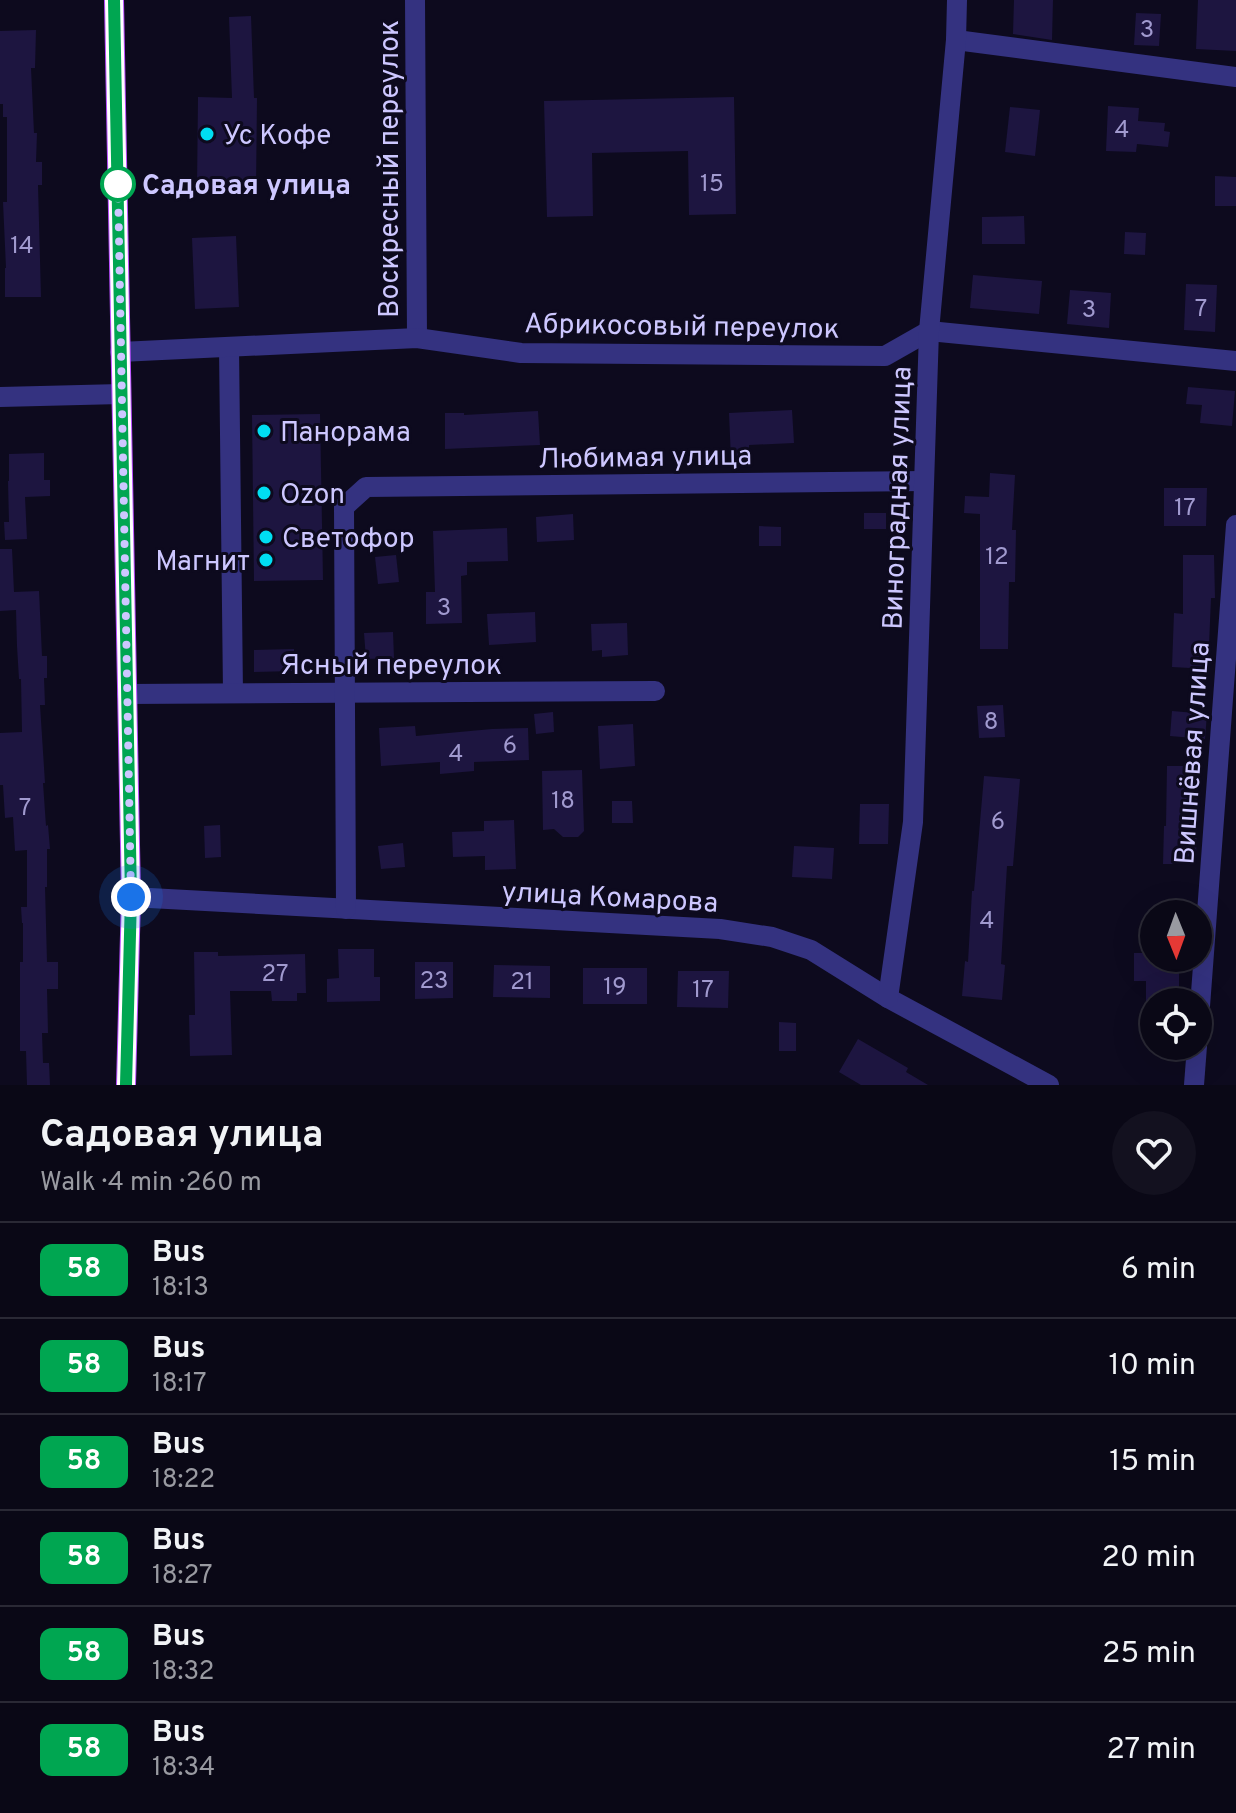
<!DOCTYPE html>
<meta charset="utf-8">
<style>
body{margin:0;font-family:Overpass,sans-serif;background:#13111f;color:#f1f3f6;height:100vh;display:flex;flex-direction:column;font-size:30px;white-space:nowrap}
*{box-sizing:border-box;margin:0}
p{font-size:26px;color:#999aa1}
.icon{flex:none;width:44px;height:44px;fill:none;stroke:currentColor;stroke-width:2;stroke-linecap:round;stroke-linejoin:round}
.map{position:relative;height:1085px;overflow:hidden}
.drawer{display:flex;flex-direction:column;background:#0a0816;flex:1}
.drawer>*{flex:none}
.badge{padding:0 16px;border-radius:12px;font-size:28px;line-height:52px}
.needle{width:52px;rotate:179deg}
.buttons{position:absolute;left:1140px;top:900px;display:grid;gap:16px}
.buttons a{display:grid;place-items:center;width:72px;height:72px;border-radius:50%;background:#0a0816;box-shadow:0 8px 32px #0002,0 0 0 2px #2a2935;font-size:40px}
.you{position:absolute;width:40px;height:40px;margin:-20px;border:6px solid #fff;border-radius:50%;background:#1a73e8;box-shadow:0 0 0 12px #1a73e833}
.map>.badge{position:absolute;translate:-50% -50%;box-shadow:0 0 0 4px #fff}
.round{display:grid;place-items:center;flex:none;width:84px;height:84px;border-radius:42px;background:#13111f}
.overview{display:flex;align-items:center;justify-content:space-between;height:136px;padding:0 40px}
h1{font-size:38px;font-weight:700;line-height:60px}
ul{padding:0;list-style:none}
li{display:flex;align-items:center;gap:24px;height:96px;padding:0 40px;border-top:2px solid #2a2935}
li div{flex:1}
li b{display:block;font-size:30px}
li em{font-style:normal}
li .badge{min-width:88px;font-weight:700;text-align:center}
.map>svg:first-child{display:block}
.building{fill:#1d1540}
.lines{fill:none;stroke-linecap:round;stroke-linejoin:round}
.minor{stroke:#343280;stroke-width:20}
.major{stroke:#ba4eff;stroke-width:20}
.line-casing{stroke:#fff;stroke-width:18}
.line{stroke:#00a651;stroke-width:12}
.walk{stroke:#cdc7ff;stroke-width:8;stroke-dasharray:0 14.4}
.poi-dot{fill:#00def2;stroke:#0d0a1e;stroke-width:3}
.stop-dot{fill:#fff;stroke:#00a651;stroke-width:4}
.labels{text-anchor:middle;stroke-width:6;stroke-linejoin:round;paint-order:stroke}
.number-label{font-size:24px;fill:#a19acf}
.poi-label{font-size:28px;fill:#cdc7ff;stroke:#0d0a1e;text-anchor:start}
.street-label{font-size:28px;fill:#cdc7ff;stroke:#0d0a1e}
.stop-label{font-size:28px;font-weight:bold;fill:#cdc7ff;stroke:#0d0a1e;text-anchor:start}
</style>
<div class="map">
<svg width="1236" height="1085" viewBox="0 0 1236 1085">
<rect width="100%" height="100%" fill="#0d0a1e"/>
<g class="building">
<path d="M1014 0H1053L1052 40 1013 34Z"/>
<path d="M1198 0H1236V51L1196 49Z"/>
<path d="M1136 13 1161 14 1159 46 1134 45Z"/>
<path d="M251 16 254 98H257L256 189 197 188 198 97 232 98 229 17Z"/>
<path d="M36 30 35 68H31L34 133H37L36 162H42V185H38L41 297H5V268H6L3 202H7V117H3V104H0V31Z"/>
<path d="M734 97 736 214 689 215 688 151 592 153 593 216 547 217 544 101Z"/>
<path d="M1108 106 1139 108 1138 121 1165 123 1164 131 1170 132 1168 147 1137 144 1136 152 1106 151Z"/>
<path d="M1010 107 1040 110 1035 156 1005 152Z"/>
<path d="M1215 176 1236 177V206H1215Z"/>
<path d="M1024 216 1025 244H982V217Z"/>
<path d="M1125 232 1146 233 1145 255 1124 254Z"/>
<path d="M236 236 239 307 195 309 192 238Z"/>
<path d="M973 275 1042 281 1039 314 970 308Z"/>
<path d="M1186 284 1217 285 1215 332 1184 330Z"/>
<path d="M1070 290 1111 293 1109 328 1067 324Z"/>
<path d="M1188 387 1235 391 1232 426 1200 423 1202 405 1186 404Z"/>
<path d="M792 410 794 443 749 445V458L731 459 729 413Z"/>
<path d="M538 411 540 445 445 449V413H464V415Z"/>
<path d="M320 414 323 580 254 581 252 415Z"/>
<path d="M44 453V480H50V496L25 497 27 539 5 540 4 522H9L8 481H9V454Z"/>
<path d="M990 473 1015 475 1012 530H1016L1015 582H1009L1008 649H980V514L964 513 965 496 989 497Z"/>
<path d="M1164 488H1207L1206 526H1164Z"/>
<rect x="864" y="513" width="22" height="16"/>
<path d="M573 514 574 540 537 542 536 517Z"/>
<path d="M759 526 781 527V546H759Z"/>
<path d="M507 528 508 561 467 562V575L461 576 462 623 426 624V592H435L433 531Z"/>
<path d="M0 549H12L14 592 39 591 42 656H47V678H44L45 705H40L45 783H43L46 826 48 825 50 849H47V887H45L47 962H58V989H47L48 1033H42L43 1063H49L50 1085H27L26 1051H20V962H23V923H22L21 907H27V850L15 851 13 817 5 818 3 785H0V733L22 732 21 679H19L17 646 16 610 0 611Z"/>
<path d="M396 555 399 582 378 584 375 557Z"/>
<path d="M1183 555H1214L1215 598H1211L1208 669 1172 667 1174 613 1183 614Z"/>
<path d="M535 612 536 642 489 645 487 614Z"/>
<path d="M627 623 628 655 602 657V650L592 651 591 624Z"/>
<path d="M393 632 394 658 366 659 364 633Z"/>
<path d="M294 649V671L254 672V650Z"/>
<path d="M1003 705 1005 737 979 738 977 706Z"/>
<path d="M1172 711 1207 714 1205 739 1170 736Z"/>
<path d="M553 712 554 732 536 734 534 714Z"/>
<path d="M633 724 635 766 600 769 598 726Z"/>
<path d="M415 726 416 736 492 729 528 728 529 760 474 762V771L440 774V762L381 766 379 728Z"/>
<path d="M1167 766H1198L1196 864H1163L1164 826H1166Z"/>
<path d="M582 770 584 831 578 837H563L554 829 543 830 542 771Z"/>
<path d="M984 776 1020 779 1013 866H1007L1001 964 1005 965 1002 1000 962 996 965 961 968 962 972 891H974Z"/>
<path d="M612 801H632L633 823H612Z"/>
<path d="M860 804H889L888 844H859Z"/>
<path d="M514 820 516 869 485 870V856L453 857 452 832 484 831V821Z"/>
<path d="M220 825 221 857 205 858 204 826Z"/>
<path d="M403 843 405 867 381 869 378 846Z"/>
<path d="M794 846 834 848 832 879 792 877Z"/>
<path d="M338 949H374V977H380V1001L327 1002V979L339 978Z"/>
<path d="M194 952H218V956L305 954 306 993H297V1001H272L271 991H230L232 1055 190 1056 189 1015H195Z"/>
<path d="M1134 953H1154V958H1179V1002H1146V981H1134Z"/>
<path d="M415 962H453V998L415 999Z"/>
<path d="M494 965 550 966V998L493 997Z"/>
<rect x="583" y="968" width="64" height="36"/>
<path d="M678 971H729L728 1008 677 1007Z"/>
<path d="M779 1022 796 1023V1051H779Z"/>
<path d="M858 1039 908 1068 906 1072 928 1085H861L839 1072Z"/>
</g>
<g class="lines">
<g class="minor">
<path d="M415 0 417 338"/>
<path d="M956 40 1236 77"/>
<path d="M229 347 233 693"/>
<path d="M120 352 417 338 521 353 885 356 929 331 1236 361"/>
<path d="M0 397 121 394"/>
<path d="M127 694 655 691"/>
<path d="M131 897 720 929 772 937 811 950 888 998 1049 1085"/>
<path d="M346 909 344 507 366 487 924 481"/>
<path d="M888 998 913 822 929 331 956 40 957 0"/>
<path d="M1198 1033 1236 525"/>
<path d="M1194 1085 1197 1046"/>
</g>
<path class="major" d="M114 0 131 897 126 1085"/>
</g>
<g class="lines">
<defs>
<path id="line" d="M114 0 131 897 126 1085"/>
</defs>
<use href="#line" class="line-casing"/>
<use href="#line" class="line"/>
<path class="walk" d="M118 184 131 897"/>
</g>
<g class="poi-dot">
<circle cx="207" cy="134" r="8"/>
<circle cx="264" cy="431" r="8"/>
<circle cx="264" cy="493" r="8"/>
<circle cx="266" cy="537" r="8"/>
<circle cx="266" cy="560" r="8"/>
</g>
<circle class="stop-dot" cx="118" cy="184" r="16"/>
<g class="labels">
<g class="number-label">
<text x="1147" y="37">3</text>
<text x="1122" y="137">4</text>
<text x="712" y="191">15</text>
<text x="22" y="253">14</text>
<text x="1201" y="316">7</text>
<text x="1089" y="317">3</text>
<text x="1185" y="515">17</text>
<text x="997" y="564">12</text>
<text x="444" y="615">3</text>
<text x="991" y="729">8</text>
<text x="510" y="753">6</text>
<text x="456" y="761">4</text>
<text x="563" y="808">18</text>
<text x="25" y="815">7</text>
<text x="998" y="829">6</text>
<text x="987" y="928">4</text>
<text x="275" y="981">27</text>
<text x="434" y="988">23</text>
<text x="522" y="989">21</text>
<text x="615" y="994">19</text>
<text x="703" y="997">17</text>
</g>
<g class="poi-label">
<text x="223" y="144">Ус Кофе</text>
<text x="280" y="441">Панорама</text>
<text x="280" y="503">Ozon</text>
<text x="282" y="547">Светофор</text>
<text x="250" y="570" text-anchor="end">Магнит</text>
</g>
<g class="street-label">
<text transform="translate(388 169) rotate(-90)" y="10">Воскресный переулок</text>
<text transform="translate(682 325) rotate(1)" y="10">Абрикосовый переулок</text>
<text transform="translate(645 456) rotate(-1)" y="10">Любимая улица</text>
<text transform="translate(896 498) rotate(-88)" y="10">Виноградная улица</text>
<text x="391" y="674">Ясный переулок</text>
<text transform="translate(1191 753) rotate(-86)" y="10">Вишнёвая улица</text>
<text transform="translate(610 896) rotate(3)" y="10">улица Комарова</text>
</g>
<g class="stop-label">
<text x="142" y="194">Садовая улица</text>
</g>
</g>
</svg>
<div class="buttons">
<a><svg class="needle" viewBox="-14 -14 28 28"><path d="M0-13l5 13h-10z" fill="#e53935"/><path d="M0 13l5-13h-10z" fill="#999aa1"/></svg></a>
<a><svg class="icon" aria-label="locate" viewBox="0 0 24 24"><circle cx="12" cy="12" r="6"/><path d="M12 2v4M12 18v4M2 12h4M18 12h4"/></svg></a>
</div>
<div class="you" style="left:131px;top:897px"></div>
</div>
<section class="drawer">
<div class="overview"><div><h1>Садовая улица</h1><p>Walk · 4 min · 260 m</p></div><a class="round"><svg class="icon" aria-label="heart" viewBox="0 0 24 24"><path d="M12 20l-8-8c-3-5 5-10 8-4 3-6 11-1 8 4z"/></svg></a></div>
<ul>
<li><span class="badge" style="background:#00a651;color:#fff">58</span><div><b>Bus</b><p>18:13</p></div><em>6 min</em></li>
<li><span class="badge" style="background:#00a651;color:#fff">58</span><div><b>Bus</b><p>18:17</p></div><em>10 min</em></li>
<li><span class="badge" style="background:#00a651;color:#fff">58</span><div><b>Bus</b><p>18:22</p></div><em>15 min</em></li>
<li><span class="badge" style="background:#00a651;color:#fff">58</span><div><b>Bus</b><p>18:27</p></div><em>20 min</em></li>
<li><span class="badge" style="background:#00a651;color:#fff">58</span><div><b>Bus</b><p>18:32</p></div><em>25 min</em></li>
<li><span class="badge" style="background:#00a651;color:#fff">58</span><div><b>Bus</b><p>18:34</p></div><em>27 min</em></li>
</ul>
</section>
